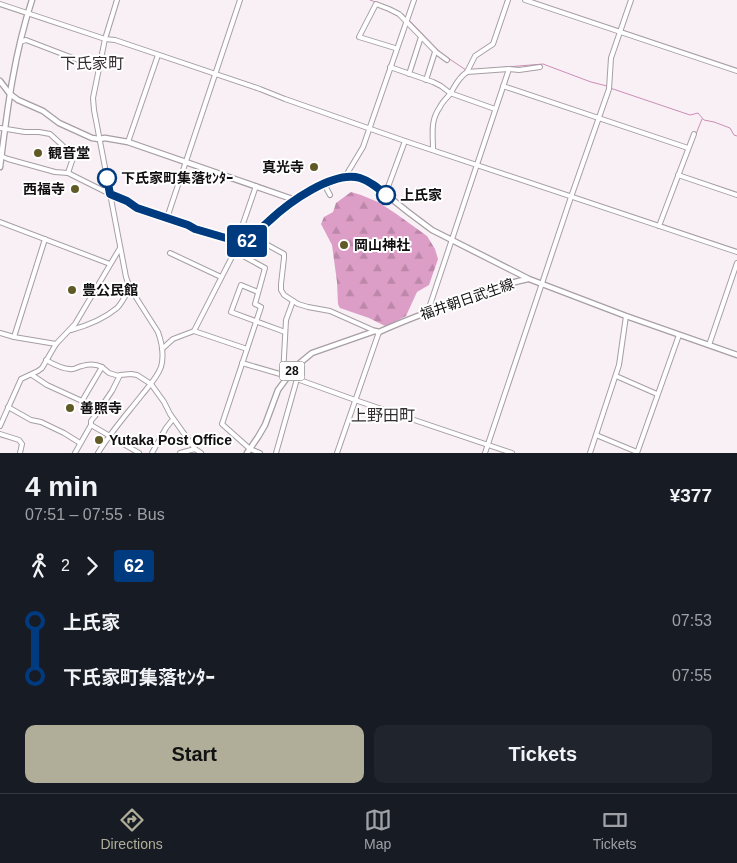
<!DOCTYPE html>
<meta charset="utf-8">
<style>
body{margin:0;font-family:Arial,"Noto Sans JP",sans-serif;background:#20242c;color:#f1f3f6;height:100vh;display:flex;flex-direction:column;font-size:19px;white-space:nowrap}
*{box-sizing:border-box;margin:0}
p{font-size:16px;color:#9ea1a6}
.icon{flex:none;width:28px;height:28px;fill:none;stroke:currentColor;stroke-width:2;stroke-linecap:round;stroke-linejoin:round}
.map{position:relative;height:453px;overflow:hidden}
.drawer{display:flex;flex-direction:column;background:#171b24;flex:1}
.drawer>*{flex:none}
.badge{padding:0 10px;border-radius:4px;font-size:18px;line-height:32px}
.map>.badge{position:absolute;translate:-50% -50%;box-shadow:0 0 0 2px #fff}
.legs{display:flex;align-items:center;gap:8px;height:55px;padding:0 25px;font-size:16px}
.legs p{margin-inline-start:auto}
.headline{display:flex;align-items:center;justify-content:space-between;height:85px;padding:0 25px}
h1{font-size:28px;font-weight:700;line-height:38px}
.cta{display:flex;gap:10px;margin-top:auto;padding:10px 25px}
.cta a{flex:1;height:58px;border-radius:10px;background:#b0ae98;color:#111;font-size:20px;font-weight:700;line-height:58px;text-align:center}
.cta a+a{background:#20242c;color:#f1f3f6}
ul{padding:0 25px;list-style:none}
li{display:flex;align-items:center;gap:18px;height:55px;font-size:19px}
li i{display:grid;place-items:center;width:8px;height:100%;margin:0 6px;background:currentColor}
li i::after{content:'';width:12px;height:12px;margin:-6px;border:4px solid;border-radius:50%;background:#171b24}
li p{margin-inline-start:auto}
li:first-child i{background:linear-gradient(#0000 50%,currentColor 0)}
li:last-child i{background:linear-gradient(currentColor 50%,#0000 0)}
.tabs{display:flex;justify-content:space-around;align-items:center;height:70px;border-top:1px solid #363941;background:#171b24;font-size:14px;color:#9ea1a6}
.tabs a{display:grid;justify-items:center;gap:2px}
.tabs .current{color:#b0ae98}
.map>svg:first-child{display:block}
.forest{fill:url(#forest-firs)}
.lines{fill:none;stroke-linecap:round;stroke-linejoin:round}
.stream{stroke:#cb8eb6;stroke-width:1}
.minor-casing{stroke:#a69ea3;stroke-width:6}
.major-casing{stroke:#a69ea3;stroke-width:7}
.minor{stroke:#fff;stroke-width:4}
.major{stroke:#fff;stroke-width:4.5}
.line-1-casing{stroke:#fff;stroke-width:11}
.line-1{stroke:#003b80;stroke-width:8}
.poi-dot{fill:#605a26;stroke:#fff;stroke-width:2}
.stop-1-dot{fill:#fff;stroke:#003b80;stroke-width:2.5}
.labels{text-anchor:middle;stroke-width:4;stroke-linejoin:round;paint-order:stroke}
.shield{fill:#fff;stroke:#585758;stroke-width:1}
.shield-label{font-size:12px;font-weight:bold;fill:#110f10}
.poi-label{font-size:14px;font-weight:bold;fill:#110f10;stroke:#fff;text-anchor:start}
.stop-label{font-size:14px;font-weight:bold;fill:#110f10;stroke:#fff;text-anchor:start}
.street-label{font-size:14px;fill:#110f10;stroke:#fff}
.quarter-label{font-size:16px;fill:#352f32;stroke:#fff}
</style>
<div class="map">
<svg width="737" height="453" viewBox="0 0 737 453">
<defs>
<pattern id="forest-firs" width="22" height="20" patternUnits="userSpaceOnUse" patternTransform="scale(1.25)"><rect width="22" height="20" fill="#dc9ec6"/><path d="M5 1l3.5 6h-7zM16 11l3.5 6h-7z" fill="#bc87a9"/></pattern>
</defs>
<rect width="100%" height="100%" fill="#f9f0f5"/>
<path class="forest" d="M351 192 361 195 378 202 395 213 427 236 435 249 438 259 429 285 417 292 406 316 391 324 385 326 369 318 340 308 338 304 337 282 332 245 321 224 324 217 333 212 336 203Z"/>
<g class="lines">
<g class="stream">
<path d="M370 0 392 8 404 15"/>
<path d="M409 20 442 54 466 70"/>
<path d="M470 70 543 64 591 82 607 86"/>
<path d="M610 88 690 115 698 113 704 120 714 122 730 128 734 135 737 136"/>
<path d="M686 159 702 119"/>
<path d="M662 225 737 250"/>
</g>
<defs>
<g id="minor">
<path d="M525 0 737 71"/>
<path d="M0 4 105 39 115 40 260 89 285 99 405 141 737 252"/>
<path d="M20 42 26 40 99 68"/>
<path d="M395 48 359 37 376 4 389 9 399 14 436 52 447 60"/>
<path d="M390 67 433 82 441 86 450 93 495 109"/>
<path d="M467 72 475 56 493 44 508 0"/>
<path d="M409 74 421 37"/>
<path d="M426 80 435 52"/>
<path d="M503 86 688 148"/>
<path d="M0 128 25 132H39L50 134 62 145 73 158 68 173"/>
<path d="M128 142 158 55"/>
<path d="M433 150C433 133 430 121 440 107 442 102 447 98 450 94 456 85 457 79 467 72L509 69 519 70 540 67"/>
<path d="M1 156 8 159 55 172 68 173 110 194 127 201 137 208 188 225 195 229 243 243"/>
<path d="M678 175 737 195"/>
<path d="M345 177 363 147 414 0"/>
<path d="M324 184 330 195"/>
<path d="M385 195 405 141"/>
<path d="M167 218 240 0"/>
<path d="M0 222 110 264"/>
<path d="M659 226 694 134"/>
<path d="M253 237 284 254V258L281 284V290L284 295 298 304 308 307 330 311 375 331"/>
<path d="M237 241 256 186"/>
<path d="M234 251 265 268 255 304 261 307 222 424 250 449 260 453"/>
<path d="M170 253 221 277"/>
<path d="M258 292 241 285 231 312 285 332"/>
<path d="M428 311 509 69"/>
<path d="M71 330C86 326 105 318 117 308 122 303 126 294 130 288"/>
<path d="M194 331 236 249 253 237 269 221 295 200"/>
<path d="M0 333 14 337 56 344"/>
<path d="M14 337 45 239"/>
<path d="M709 345 737 263"/>
<path d="M162 349 173 339 194 331 247 349"/>
<path d="M46 360C53 364 62 369 70 369 74 370 77 367 82 366 88 364 96 364 102 367L82 401"/>
<path d="M242 363 297 379 355 400 512 453"/>
<path d="M102 367 109 373 119 376"/>
<path d="M32 375 47 385 82 401 85 405 95 416 112 391 120 375 131 374 137 375 151 384 164 402 170 414 195 449 201 453"/>
<path d="M283 375 286 320 293 301"/>
<path d="M616 376 657 394"/>
<path d="M8 407 31 420 41 422 64 433 80 443"/>
<path d="M91 425 139 453"/>
<path d="M0 426 21 379 38 371 42 368 56 344 75 324 120 248"/>
<path d="M0 434 19 440 22 444 20 453"/>
<path d="M596 435 637 452"/>
<path d="M75 453 91 425V421L95 416"/>
<path d="M98 453C110 433 126 415 141 396 148 387 157 378 161 367 164 356 162 343 158 332L130 288 126 277 94 110 93 98 105 39 117 0"/>
<path d="M152 453 166 428 173 419"/>
<path d="M180 453 195 449"/>
<path d="M276 453 297 379"/>
<path d="M337 453 379 332"/>
<path d="M485 453 571 197 609 89 611 58 631 0"/>
<path d="M590 453 619 365 626 316"/>
<path d="M637 453 679 335"/>
</g>
<g id="major">
<path d="M0 81 10 94 18 100 43 111 59 123 92 138 99 139 105 138 128 142 295 200 323 184 345 177 362 178 373 184 408 212 432 230 529 279 626 316 737 355"/>
<path d="M0 167C7 111 14 54 32 0"/>
<path d="M247 453 258 437 265 425 278 390 295 367 312 353 375 331 379 332C408 319 438 308 469 297 488 290 508 283 528 279"/>
</g>
</defs>
<use href="#minor" class="minor-casing"/>
<use href="#major" class="major-casing"/>
<use href="#minor" class="minor"/>
<use href="#major" class="major"/>
</g>
<g class="lines">
<defs>
<path id="line-1" d="M107 178 110 194 127 201 137 208 188 225 195 229 243 243C254 236 260 229 269 221 288 203 333 170 360 178 370 181 378 188 386 195"/>
</defs>
<use href="#line-1" class="line-1-casing"/>
<use href="#line-1" class="line-1"/>
</g>
<g class="poi-dot">
<circle cx="38" cy="153" r="5"/>
<circle cx="314" cy="167" r="5"/>
<circle cx="75" cy="189" r="5"/>
<circle cx="344" cy="245" r="5"/>
<circle cx="72" cy="290" r="5"/>
<circle cx="70" cy="408" r="5"/>
<circle cx="99" cy="440" r="5"/>
</g>
<g class="stop-1-dot">
<circle cx="107" cy="178" r="9"/>
<circle cx="386" cy="195" r="9"/>
</g>
<g class="labels">
<rect class="shield" x="279.5" y="361.5" width="25" height="19" rx="4"/>
<g class="shield-label">
<text x="292" y="375">28</text>
</g>
<g class="poi-label">
<text x="48" y="158">観音堂</text>
<text x="304" y="172" text-anchor="end">真光寺</text>
<text x="65" y="194" text-anchor="end">西福寺</text>
<text x="354" y="250">岡山神社</text>
<text x="82" y="295">豊公民館</text>
<text x="80" y="413">善照寺</text>
<text x="109" y="445">Yutaka Post Office</text>
</g>
<g class="stop-label">
<text x="121" y="183">下氏家町集落ｾﾝﾀｰ</text>
<text x="400" y="200">上氏家</text>
</g>
<g class="street-label">
<text transform="translate(467 299) rotate(-19)" y="5">福井朝日武生線</text>
</g>
<g class="quarter-label">
<text x="92" y="69">下氏家町</text>
<text x="383" y="421">上野田町</text>
</g>
</g>
</svg>
<b class="badge" style="left:247px;top:241px;background:#003b80;color:#fff">62</b>
</div>
<section class="drawer">
<div class="headline"><div><h1>4 min</h1><p>07:51 – 07:55 · Bus</p></div><b>¥377</b></div>
<div class="legs"><svg class="icon" aria-label="walk" viewBox="0 0 24 24"><circle cx="13" cy="4" r="2"/><path d="M13 8l-2 6 4 7M11 14l-3 7M7 12l3-4h3l4 4"/></svg>2<svg class="icon" aria-label="forward" viewBox="0 0 24 24"><path d="M9 5l7 7-7 7"/></svg><b class="badge" style="background:#003b80;color:#fff">62</b></div>
<ul>
<li><i style="color:#003b80"></i><b>上氏家</b><p>07:53</p></li>
<li><i style="color:#003b80"></i><b>下氏家町集落ｾﾝﾀｰ</b><p>07:55</p></li>
</ul>
<div class="cta"><a>Start</a><a>Tickets</a></div>
</section>
<nav class="tabs">
<a class="current"><svg class="icon" aria-label="directions" viewBox="0 0 24 24"><path d="M12 3l9 9-9 9-9-9zM9 14v-3h6M13 9l2 2-2 2"/></svg>Directions</a>
<a><svg class="icon" aria-label="map" viewBox="0 0 24 24"><path d="M3 6l6-2 6 2 6-2v14l-6 2-6-2-6 2zM9 4v14M15 6v14"/></svg>Map</a>
<a><svg class="icon" aria-label="tickets" viewBox="0 0 24 24"><path d="M3 7h18v10H3zM15 7v10"/></svg>Tickets</a>
</nav>
